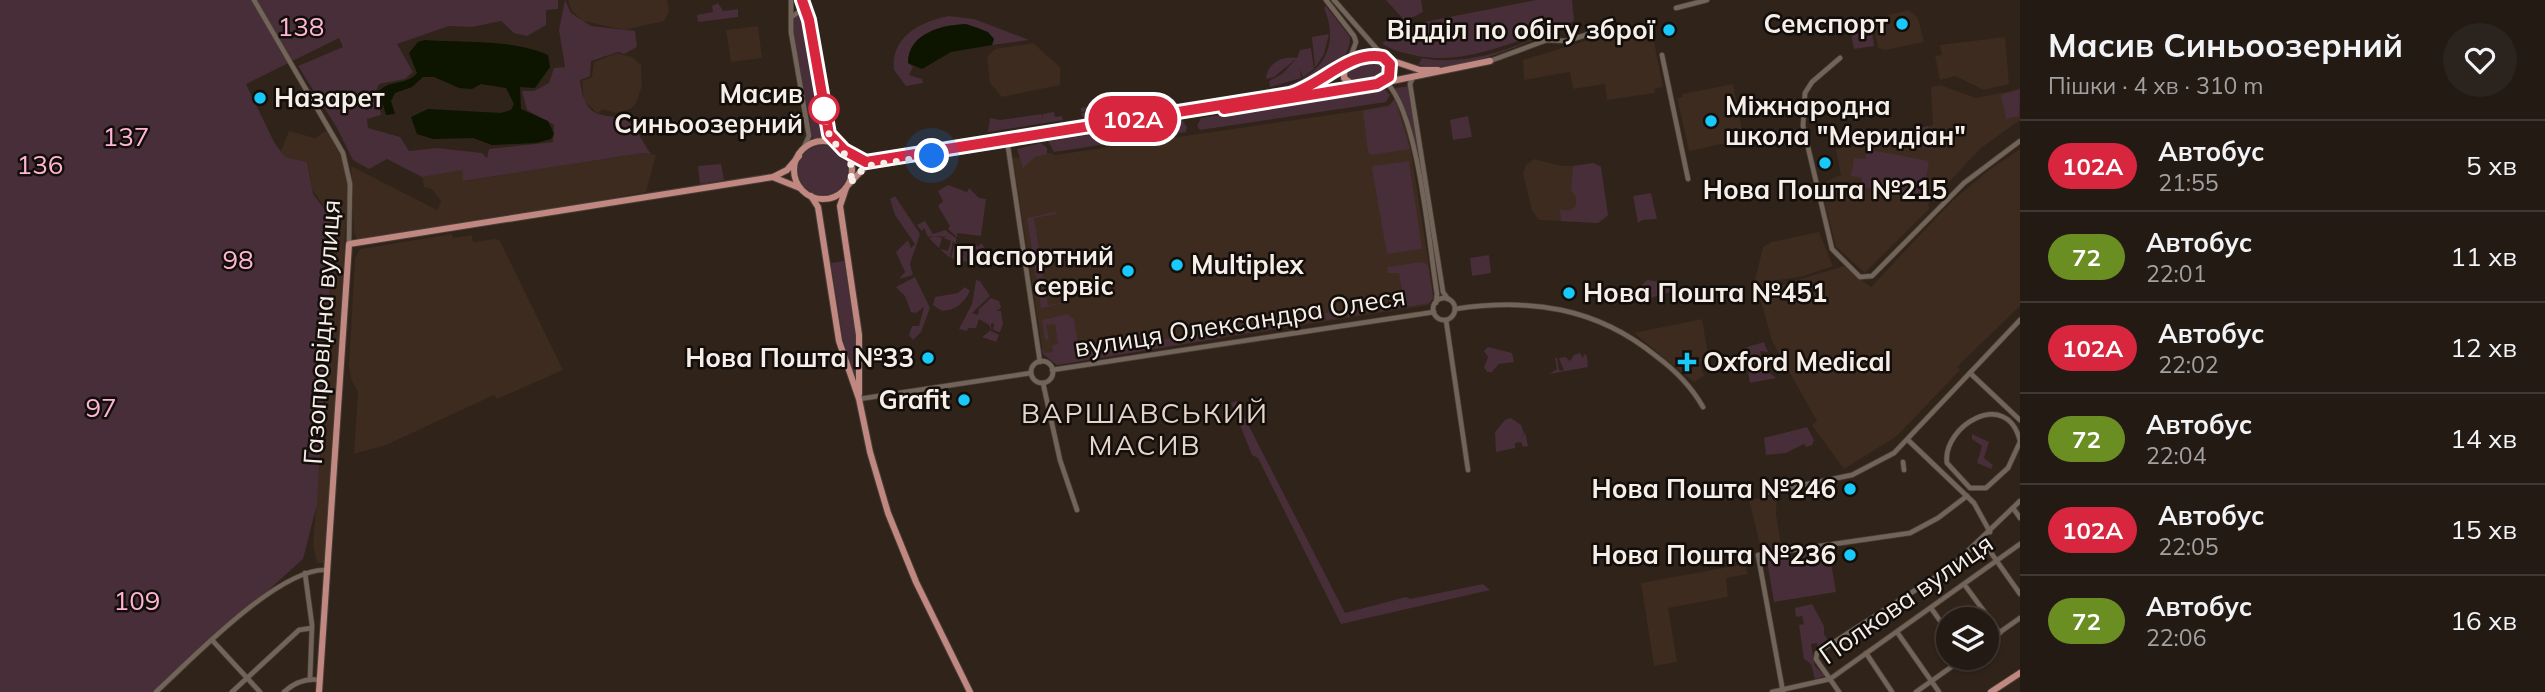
<!DOCTYPE html>
<html lang="uk">
<meta charset="utf-8">
<style>
body{margin:0;font-family:Mulish,sans-serif;background:#2b231d;color:#f1f3f6;height:100vh;display:flex;flex-direction:column;font-size:26px;white-space:nowrap}
*{box-sizing:border-box;margin:0}
p{font-size:23px;color:#a3a1a0}
.icon{flex:none;width:38px;height:38px;fill:none;stroke:currentColor;stroke-width:2;stroke-linecap:round;stroke-linejoin:round}
.map{position:relative;flex:1;overflow:hidden}
.details{display:flex;flex-direction:column;background:#231a14;width:525px}
.details>*{flex:none}
.badge{padding:0 14px;border-radius:23px;font-size:24px;line-height:46px}
.buttons{position:absolute;left:1936px;top:607px;display:grid;gap:14px}
.buttons a{display:grid;place-items:center;width:63px;height:63px;border-radius:50%;background:#231a14;box-shadow:0 2px 5px #0004,0 0 0 2px #403834;font-size:35px}
.you{position:absolute;width:35px;height:35px;margin:-18px;border:5px solid #fff;border-radius:50%;background:#1a73e8;box-shadow:0 0 0 10px #1a73e833}
.map>.badge{position:absolute;translate:-50% -50%;box-shadow:0 0 0 4px #fff}
.round{display:grid;place-items:center;flex:none;width:74px;height:74px;border-radius:37px;background:#2b231d}
.headline{display:flex;align-items:center;justify-content:space-between;height:119px;padding:0 28px}
h1{font-size:33px;font-weight:700;line-height:52px}
ul{padding:0;list-style:none}
li{display:flex;align-items:center;gap:21px;height:91px;padding:0 28px;border-top:2px solid #403834}
li div{flex:1}
li b{display:block;font-size:26px}
li em{font-style:normal}
li .badge{min-width:77px;font-weight:700;text-align:center}
main{display:flex;flex:1;min-height:0}
.map>svg:first-child{display:block}
.built{fill:#3c2b1e}
.green{fill:#472e39}
.water{fill:#0d1500}
.lines{fill:none;stroke-linecap:round;stroke-linejoin:round}
.minor-casing{stroke:#483e37;stroke-width:6}
.major-casing{stroke:#483e37;stroke-width:8}
.minor{stroke:#726459;stroke-width:4.5}
.major{stroke:#c08880;stroke-width:6}
.line-casing{stroke:#fff;stroke-width:16}
.line{stroke:#d7263d;stroke-width:10}
.walk{stroke:#f6eee8;stroke-width:7;stroke-dasharray:0 12.6}
.poi-dot{fill:#17cafb;stroke:#130e0a;stroke-width:2.5}
.stop-dot{fill:#fff;stroke:#d7263d;stroke-width:3.5}
.labels{text-anchor:middle;stroke-width:5;stroke-linejoin:round;paint-order:stroke}
.poi-label{font-size:26px;font-weight:bold;fill:#f6eee8;stroke:#130e0a;text-anchor:end}
.park-label{font-size:26px;fill:#feb5d6;stroke:#130e0a}
.stop-label{font-size:26px;font-weight:bold;fill:#f6eee8;stroke:#130e0a;text-anchor:end}
.street-label{font-size:26px;fill:#f6eee8;stroke:#130e0a}
.neighbourhood-label{font-size:28px;letter-spacing:2px;fill:#e5d4c9;stroke:#130e0a}
</style>
<main>
<div class="map">
<svg width="2020" height="692" viewBox="0 0 2020 692">
<rect width="100%" height="100%" fill="#2f231a"/>
<g class="built">
<path d="M568 0H667L669 11 664 21 624 30 583 21 572 11Z"/>
<path d="M1908 10 1918 18 1924 42 1885 50 1878 48 1873 19Z"/>
<path d="M1650 21 1663 87 1654 89 1655 93 1607 100 1605 84 1573 89 1570 72 1524 80 1523 60Z"/>
<path d="M758 26 762 58 731 62 726 30Z"/>
<path d="M2005 37 2009 84 1984 90 1955 76 1940 80 1935 56 1942 55 1940 45Z"/>
<path d="M1033 43 1060 67V85L1002 97 990 83 987 56 995 49Z"/>
<path d="M617 53 632 57 641 65 642 86 636 103 630 109 615 113 602 109 598 114 584 101 582 81 592 77 594 62Z"/>
<path d="M1733 84 1742 130 1733 132 1735 141 1689 151 1677 98 1683 97 1682 94Z"/>
<path d="M1940 85 1976 98 2020 89V120L1981 148 1928 204 1930 208 1865 273 1836 247 1820 184 1841 175 1836 149 1933 125 1931 87Z"/>
<path d="M1395 98 1406 126 1412 157 1434 298 1428 305 1057 365 1043 354 1013 158 1051 153 1055 155 1363 110 1389 105Z"/>
<path d="M328 129 344 162 348 183 326 563H317L313 545 326 387 334 221 307 182 311 180 307 162 279 156 289 131 315 138Z"/>
<path d="M2020 149V306L1957 367 1960 370 1897 436 1844 469 1812 425 1817 421 1772 341 1755 280 1763 247 1771 242 1819 232 1833 266 1801 277 1771 281 1775 287 1844 266 1871 287 1952 201 1989 170Z"/>
<path d="M643 153 656 155 646 192 459 225 357 239 354 234 351 166 437 210 441 201 432 189 424 187 422 177 462 169 464 181Z"/>
<path d="M1534 159 1562 166 1599 165 1608 215 1605 218 1598 223 1539 220 1532 211 1523 173 1526 165Z"/>
<path d="M452 234 453 238 472 235 473 242 495 239 500 241 563 370 497 399 494 395 386 445 354 454 358 392 351 379 349 365 355 258 360 249Z"/>
<path d="M1702 319 1708 354 1700 364 1704 376 1694 382 1634 333Z"/>
<path d="M1777 495 1776 514 1782 551 1762 553 1749 500Z"/>
<path d="M1745 564 1748 574 1726 578 1728 597 1668 608 1677 662 1654 666 1641 583Z"/>
</g>
<g class="green">
<path d="M0 0H558V9L546 10V25L527 36 514 33 501 21 472 27 449 26 397 44 413 72 405 79 379 84 376 91 381 115 367 119 368 128 400 137 409 151 437 148 482 153 487 158 489 149 553 142 554 125 527 110 522 91H534L549 83 554 68 565 67 559 30 565 0 571 13 591 26 635 31 637 47 624 54 618 52 591 61 590 76 580 80C586 133 615 105 633 126 640 134 644 145 651 154L643 153 463 181 462 170 422 177 387 159 369 169 353 160 337 128 298 66 343 47 339 38 246 84 274 142 285 157 307 162 313 194 334 221 317 504 303 559 156 692H0Z"/>
<path d="M1386 0H1421L1423 12 1405 21Z"/>
<path d="M1536 0H1572L1574 21C1532 40 1466 74 1418 65L1422 58C1464 66 1510 51 1547 32 1501 45 1463 66 1413 55 1402 52 1391 51 1382 43L1424 22Z"/>
<path d="M718 3 723 11 738 9V17L698 22 697 15 713 12 712 6Z"/>
<path d="M1326 6 1350 37C1351 69 1308 84 1282 91L1281 87C1321 77 1341 47 1324 8Z"/>
<path d="M800 14 807 18 828 138 813 140 792 24 793 17Z"/>
<path d="M949 16 974 19 1029 40 992 45 994 39C980 23 961 23 941 27L908 63 913 67 909 75 922 79 923 83 906 86 894 70C890 37 921 21 949 16Z"/>
<path d="M1872 31 1874 46 1854 49 1851 34Z"/>
<path d="M1329 34 1324 54 1315 68 1312 37Z"/>
<path d="M1311 48 1314 69 1303 77 1300 69 1301 78 1270 87 1269 81 1282 74 1296 59 1274 77 1266 79C1267 63 1283 55 1297 58L1300 50Z"/>
<path d="M1377 58 1386 69 1382 77 1357 83 1349 78 1347 67 1356 61Z"/>
<path d="M1409 86 1420 146 1415 147 1408 116 1395 88Z"/>
<path d="M1384 88 1390 95 1386 102 1200 130 1197 126 1201 118Z"/>
<path d="M2020 89 2019 116 2006 119 2001 95Z"/>
<path d="M1395 99 1410 149 1372 155 1368 152 1363 111 1389 106Z"/>
<path d="M1121 102 1124 116 1069 125 1068 121 1105 114 1082 117 1081 113 1096 110 1081 112V108Z"/>
<path d="M1054 112 1055 117 1062 116 1063 120 988 132 990 118 1000 120 1042 114 1043 119V114Z"/>
<path d="M1468 116 1472 137 1453 140 1450 120Z"/>
<path d="M1183 121 1187 127 1186 132 1054 152 1048 141Z"/>
<path d="M1928 126 1933 149 1879 142 1877 137Z"/>
<path d="M1041 143 1047 148V154L1035 157 1023 168 1017 149Z"/>
<circle cx="823" cy="170" r="25"/>
<path d="M1867 149 1929 161 1923 197 1860 187 1862 178 1851 176 1854 158 1865 159Z"/>
<path d="M1409 161 1422 249 1387 254 1372 169 1373 166Z"/>
<path d="M1593 163 1601 167 1608 215 1598 223 1561 221 1560 209 1569 211 1576 206V197L1571 190 1573 166Z"/>
<path d="M721 164 724 180 700 184 698 166Z"/>
<path d="M948 185 967 192 969 188 979 198 986 199 981 236 957 233V237L948 229 950 226 938 206 943 201 938 191Z"/>
<path d="M1651 193 1657 219 1642 220 1638 223 1633 196Z"/>
<path d="M895 196 920 234 910 264 913 275 899 279 905 272 896 252 908 240 911 248 915 244 895 215 890 199Z"/>
<path d="M1054 212 1057 214 1034 218 1048 305 1070 302 1041 308 1027 218Z"/>
<path d="M925 221 933 234 945 230 956 238V243L979 246 981 243 985 248 968 251 967 262 951 258 954 245 967 258 953 241 950 258 940 249 948 251 951 241 943 238 947 237 935 236 942 238 939 248 929 238 934 236 928 237 924 228 922 231 917 225Z"/>
<path d="M1489 255 1491 273 1472 276 1470 258Z"/>
<path d="M844 261 856 337 857 373 853 374 843 340 831 263Z"/>
<path d="M1422 262 1428 265 1433 297 1430 303 1326 320 1325 313 1400 305 1403 298 1399 273H1388L1387 267Z"/>
<path d="M915 277 930 308 921 332 913 340 909 335 912 326H919L924 307 916 313 911 312 905 296 896 287Z"/>
<path d="M976 280 980 281 990 296 972 313 978 315 979 309 991 298 999 301 1001 308 996 311H1001L1003 324 1000 332 993 330 994 323 991 324V331L999 335 996 342 982 337 991 330 989 325 979 319 976 328H968L967 331 959 329 972 304Z"/>
<path d="M1647 280 1668 283 1671 292 1647 299 1642 285Z"/>
<path d="M965 287 970 291C964 303 956 310 942 311L933 305 935 297 958 293Z"/>
<path d="M1067 314 1074 319 1079 352 1206 333 1207 336 1225 334V337L1057 365 1043 354 1042 347 1045 353 1053 352 1052 345 1058 344 1055 324 1046 325 1049 339 1045 340 1042 320Z"/>
<path d="M1308 316 1309 323 1228 336 1227 333 1234 332V328Z"/>
<path d="M1764 342 1768 352 1760 351 1762 359 1771 370H1766L1776 378 1750 383 1744 348Z"/>
<path d="M1488 347 1512 353 1514 362 1499 364 1492 372H1487L1484 367 1488 357 1484 351Z"/>
<path d="M1580 353 1583 358 1584 354 1587 356 1588 367 1549 374 1557 369 1555 358H1557L1559 370 1564 371 1559 358 1565 357 1570 361 1574 355Z"/>
<path d="M1236 401 1345 613 1406 597 1410 599 1483 584 1490 590 1341 624 1258 458 1252 455 1231 403Z"/>
<path d="M1511 418 1521 425 1524 433 1522 438 1525 432 1528 446 1523 447 1521 442 1515 443V448L1496 452 1495 432 1505 420Z"/>
<path d="M1807 427 1814 440 1812 445 1806 447 1804 444 1786 453 1766 455 1764 438Z"/>
<path d="M1972 434 1989 442 1984 458 1993 465 1991 469 1977 463 1982 446 1972 439Z"/>
<path d="M1829 551 1836 592 1774 602 1767 561Z"/>
<path d="M1812 604 1824 626V634L1829 642 1818 650 1817 643 1811 644 1815 666 1825 676 1815 679 1811 664 1804 659 1799 625 1804 624 1802 616 1796 617 1795 608Z"/>
</g>
<g class="water">
<path d="M966 24 988 32 994 39 992 45 951 52 922 69 908 63C908 33 942 25 966 24Z"/>
<path d="M425 40C464 43 512 39 548 55L550 67 535 88 520 87 521 109 548 121 554 134 551 139 536 143 492 145 473 138 433 139 417 134 411 117 428 109 501 113 511 110 514 104 506 88 481 84 472 89 459 88 434 77H423L412 87 395 93 391 101 395 114 386 115 379 91C391 79 406 86 417 73L409 53 418 42Z"/>
</g>
<g class="lines">
<defs>
<g id="minor">
<path d="M254 0 343 153 350 184 349 244"/>
<path d="M791 0V32L809 136 802 151"/>
<path d="M802 0C816 35 817 126 840 146"/>
<path d="M1326 0 1354 36 1356 42 1349 61"/>
<path d="M1334 0 1383 56"/>
<path d="M1676 8 1707 0"/>
<path d="M791 17 799 12 807 15"/>
<path d="M1662 55 1688 179"/>
<path d="M1840 58 1812 82 1805 93 1803 126 1832 249 1860 277 1872 276 1964 183 2020 141"/>
<path d="M1490 61 1547 40 1567 41 1598 31"/>
<path d="M1413 77 1410 84 1443 292 1448 299"/>
<path d="M1387 83C1419 116 1429 245 1437 294L1436 303"/>
<path d="M1007 140 1040 362"/>
<circle cx="1444" cy="309" r="11"/>
<path d="M1455 309C1530 298 1596 307 1656 356 1675 370 1691 386 1703 407"/>
<path d="M1446 320 1468 470"/>
<circle cx="1042" cy="372" r="11"/>
<path d="M1052 370 1434 312"/>
<path d="M1970 373 2020 420"/>
<path d="M1043 383 1060 460 1077 510"/>
<path d="M859 399 1031 373"/>
<path d="M1908 440 1974 503 1990 532"/>
<path d="M2020 441C2007 387 1942 426 1947 463L1970 488H1986L2008 468 2020 442"/>
<path d="M1903 462 1904 470"/>
<path d="M1768 492 1852 475 1894 453 2020 320"/>
<path d="M2013 508 2020 518"/>
<path d="M1982 540 2020 594"/>
<path d="M305 573 312 625 310 679"/>
<path d="M1964 584 2000 633"/>
<path d="M1931 608 1948 632"/>
<path d="M1897 632 1939 692"/>
<path d="M212 640 260 692"/>
<path d="M1986 642 2020 618"/>
<path d="M1866 653 1892 692"/>
<path d="M156 692C192 659 280 566 328 570"/>
<path d="M232 692 299 630 312 628"/>
<path d="M284 692C295 682 306 678 320 680"/>
<path d="M1772 692 1830 679 2020 544"/>
<path d="M1783 692 1758 555 1910 533 1938 518 1967 496"/>
<path d="M1839 692 1816 659 1817 653 1950 568 2020 501"/>
<path d="M1916 692 1964 658"/>
</g>
<g id="major">
<path d="M1387 59 1420 70H1438"/>
<path d="M1345 66 1344 78 1356 87"/>
<path d="M1382 83 1490 61"/>
<circle cx="823" cy="170" r="29"/>
<path d="M844 150 866 162 877 160 1290 94C1322 85 1349 50 1383 57L1391 68 1389 77 1377 84 866 166 849 184"/>
<path d="M775 178 800 188"/>
<path d="M846 188 840 206 859 335V394"/>
<path d="M811 196 818 207 839 341 859 399 870 452 888 513 916 582 970 692"/>
<path d="M319 692 349 244 773 177 787 170 799 156"/>
<path d="M1991 692 2020 673"/>
</g>
</defs>
<use href="#minor" class="minor-casing"/>
<use href="#major" class="major-casing"/>
<use href="#minor" class="minor"/>
<use href="#major" class="major"/>
</g>
<g class="lines">
<defs>
<path id="line" d="M802 0 809 20 829 134 844 150 866 162 1290 94C1322 85 1349 50 1383 57L1390 64 1389 77 1377 84 1224 109"/>
</defs>
<use href="#line" class="line-casing"/>
<use href="#line" class="line"/>
<path class="walk" d="M824 109C825 117 826 128 830 136 840 154 859 158 849 184L866 166 932 156"/>
</g>
<g class="poi-dot">
<circle cx="1902" cy="24" r="7"/>
<circle cx="1669" cy="30" r="7"/>
<circle cx="260" cy="98" r="7"/>
<circle cx="1711" cy="121" r="7"/>
<circle cx="1825" cy="163" r="7"/>
<circle cx="1177" cy="265" r="7"/>
<circle cx="1128" cy="271" r="7"/>
<circle cx="1569" cy="293" r="7"/>
<circle cx="928" cy="358" r="7"/>
<path d="M1683.5 351.5h7v7h7v7h-7v7h-7v-7h-7v-7h7z"/>
<circle cx="964" cy="400" r="7"/>
<circle cx="1850" cy="489" r="7"/>
<circle cx="1850" cy="555" r="7"/>
</g>
<circle class="stop-dot" cx="824" cy="109" r="14"/>
<g class="labels">
<g class="poi-label">
<text x="1888" y="33">Семспорт</text>
<text x="1655" y="39">Відділ по обігу зброї</text>
<text x="274" y="107" text-anchor="start">Назарет</text>
<text x="1725" y="115" text-anchor="start">Міжнародна<tspan x="1725" dy="30">школа "Меридіан"</tspan></text>
<text x="1825" y="199" text-anchor="middle">Нова Пошта №215</text>
<text x="1114" y="265">Паспортний<tspan x="1114" dy="30">сервіс</tspan></text>
<text x="1191" y="274" text-anchor="start">Multiplex</text>
<text x="1583" y="302" text-anchor="start">Нова Пошта №451</text>
<text x="914" y="367">Нова Пошта №33</text>
<text x="1703" y="371" text-anchor="start">Oxford Medical</text>
<text x="950" y="409">Grafit</text>
<text x="1836" y="498">Нова Пошта №246</text>
<text x="1836" y="564">Нова Пошта №236</text>
</g>
<g class="park-label">
<text x="301" y="36">138</text>
<text x="126" y="146">137</text>
<text x="40" y="174">136</text>
<text x="238" y="269">98</text>
<text x="101" y="417">97</text>
<text x="137" y="610">109</text>
</g>
<g class="stop-label">
<text x="803" y="103">Масив<tspan x="803" dy="30">Синьоозерний</tspan></text>
</g>
<g class="street-label">
<text transform="translate(1240 322) rotate(-9)" y="9">вулиця Олександра Олеся</text>
<text transform="translate(322 332) rotate(-86)" y="9">Газопровідна вулиця</text>
<text transform="translate(1906 599) rotate(-35)" y="9">Полкова вулиця</text>
</g>
<g class="neighbourhood-label">
<text x="1145" y="423">ВАРШАВСЬКИЙ<tspan x="1145" dy="32">МАСИВ</tspan></text>
</g>
</g>
</svg>
<div class="buttons">
<a><svg class="icon" aria-label="layers" viewBox="0 0 24 24"><path d="M12 4l9 5-9 5-9-5zM3 14l9 5 9-5"/></svg></a>
</div>
<div class="you" style="left:932px;top:156px"></div>
<b class="badge" style="left:1133px;top:119px;background:#d7263d;color:#fff">102А</b>
</div>
<section class="details">
<div class="headline"><div><h1>Масив Синьоозерний</h1><p>Пішки · 4 хв · 310 m</p></div><a class="round"><svg class="icon" aria-label="heart" viewBox="0 0 24 24"><path d="M12 20l-8-8c-3-5 5-10 8-4 3-6 11-1 8 4z"/></svg></a></div>
<ul>
<li><span class="badge" style="background:#d7263d;color:#fff">102А</span><div><b>Автобус</b><p>21:55</p></div><em>5 хв</em></li>
<li><span class="badge" style="background:#6b8e23;color:#fff">72</span><div><b>Автобус</b><p>22:01</p></div><em>11 хв</em></li>
<li><span class="badge" style="background:#d7263d;color:#fff">102А</span><div><b>Автобус</b><p>22:02</p></div><em>12 хв</em></li>
<li><span class="badge" style="background:#6b8e23;color:#fff">72</span><div><b>Автобус</b><p>22:04</p></div><em>14 хв</em></li>
<li><span class="badge" style="background:#d7263d;color:#fff">102А</span><div><b>Автобус</b><p>22:05</p></div><em>15 хв</em></li>
<li><span class="badge" style="background:#6b8e23;color:#fff">72</span><div><b>Автобус</b><p>22:06</p></div><em>16 хв</em></li>
</ul>
</section>
</main>
